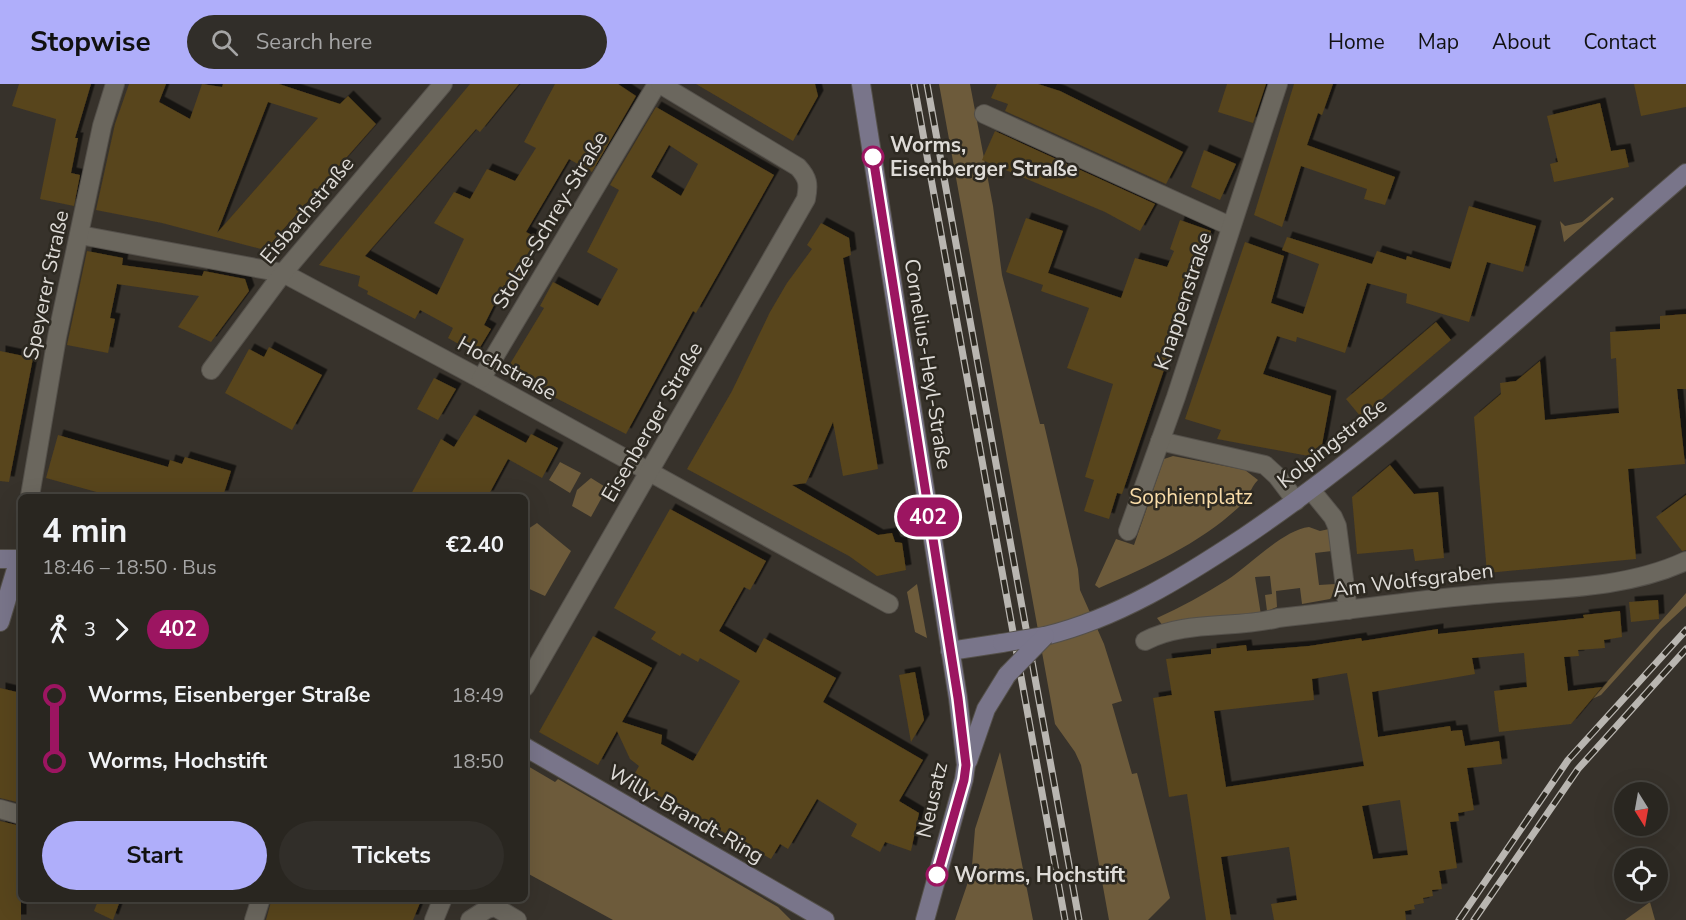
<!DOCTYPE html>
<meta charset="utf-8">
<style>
body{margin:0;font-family:"Nunito Sans",sans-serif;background:#312e29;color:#f1f3f6;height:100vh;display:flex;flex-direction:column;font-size:22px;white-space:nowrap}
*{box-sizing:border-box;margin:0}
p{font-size:20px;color:#a5a5a5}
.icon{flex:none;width:33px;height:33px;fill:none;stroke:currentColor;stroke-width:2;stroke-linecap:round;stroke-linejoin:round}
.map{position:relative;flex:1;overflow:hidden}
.drawer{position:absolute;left:18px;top:410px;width:510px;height:408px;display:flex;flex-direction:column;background:#292620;border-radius:9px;box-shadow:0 6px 24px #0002,0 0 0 2px #45433e}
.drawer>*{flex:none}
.badge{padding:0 12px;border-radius:20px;font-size:21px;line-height:39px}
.needle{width:39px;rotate:169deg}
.tools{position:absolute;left:1614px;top:698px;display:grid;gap:12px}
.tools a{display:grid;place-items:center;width:54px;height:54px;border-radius:50%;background:#292620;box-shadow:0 6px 24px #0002,0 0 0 2px #45433e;font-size:30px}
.map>.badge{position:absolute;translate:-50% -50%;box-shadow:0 0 0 3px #fff}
.legs{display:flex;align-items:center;gap:9px;height:66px;padding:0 24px;font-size:20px}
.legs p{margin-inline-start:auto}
.head{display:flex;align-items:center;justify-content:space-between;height:102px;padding:0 24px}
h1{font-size:33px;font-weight:700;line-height:45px}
.primary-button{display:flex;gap:12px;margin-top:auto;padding:12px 24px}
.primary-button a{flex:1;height:69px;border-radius:36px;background:#afaefa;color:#111;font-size:24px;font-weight:700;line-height:69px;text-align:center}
.primary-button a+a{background:#312e29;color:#f1f3f6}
ul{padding:0 24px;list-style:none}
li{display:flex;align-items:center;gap:21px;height:66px;font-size:22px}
li i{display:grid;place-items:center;width:9px;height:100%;margin:0 8px;background:currentColor}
li i::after{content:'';width:15px;height:15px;margin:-8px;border:4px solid;border-radius:50%;background:#292620}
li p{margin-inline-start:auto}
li:first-child i{background:linear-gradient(#0000 50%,currentColor 0)}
li:last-child i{background:linear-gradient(currentColor 50%,#0000 0)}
header{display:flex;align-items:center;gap:36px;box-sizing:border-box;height:84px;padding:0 30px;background:#afaefa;color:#111}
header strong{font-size:28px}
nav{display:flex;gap:33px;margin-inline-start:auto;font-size:21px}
.search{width:420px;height:54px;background:#312e29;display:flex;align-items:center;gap:15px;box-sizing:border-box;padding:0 21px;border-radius:33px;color:#a5a5a5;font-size:22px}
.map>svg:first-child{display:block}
.green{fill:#6d5b3b}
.building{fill:#58441b;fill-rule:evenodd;filter:url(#shadow)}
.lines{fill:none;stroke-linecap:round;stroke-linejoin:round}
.street-casing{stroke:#54504a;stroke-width:20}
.secondary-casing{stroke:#54504a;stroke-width:20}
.street{stroke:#6b675e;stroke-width:18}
.secondary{stroke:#79758a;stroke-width:18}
.rail-casing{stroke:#b9b6b1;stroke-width:7}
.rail{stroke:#2d2921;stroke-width:4.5;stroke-dasharray:14;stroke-linecap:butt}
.secondary-bridge-casing{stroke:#54504a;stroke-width:20;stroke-linecap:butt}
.secondary-bridge{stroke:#79758a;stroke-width:18}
.line-1-casing{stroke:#fff;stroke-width:14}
.line-1{stroke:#9c1561;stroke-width:9}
.stop-1-dot{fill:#fff;stroke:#9c1561;stroke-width:3}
.labels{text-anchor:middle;stroke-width:5;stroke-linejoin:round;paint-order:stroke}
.stop-label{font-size:21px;font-weight:bold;fill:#dedbd7;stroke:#2d2921;text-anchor:start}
.street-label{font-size:21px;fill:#dedbd7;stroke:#2d2921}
.park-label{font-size:21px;fill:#fadda9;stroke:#2d2921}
</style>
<header>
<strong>Stopwise</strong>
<div class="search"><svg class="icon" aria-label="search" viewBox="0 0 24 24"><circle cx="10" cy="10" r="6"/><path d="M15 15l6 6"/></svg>Search here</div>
<nav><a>Home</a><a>Map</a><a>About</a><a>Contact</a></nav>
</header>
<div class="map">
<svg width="1686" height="836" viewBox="0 0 1686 836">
<defs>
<filter id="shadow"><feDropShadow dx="5.5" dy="-5.5" stdDeviation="0" flood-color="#0009"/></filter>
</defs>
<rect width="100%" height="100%" fill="#37322b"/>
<g class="green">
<path d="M939 0H970L993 122 1002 191 1040 340H1044L1078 485 1080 506 1104 560 1122 617 1112 620 1132 690 1137 689 1170 814 1148 836H1109L1081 681 1075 668 1055 640Z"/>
<path d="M1612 113 1614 115 1564 158 1560 137 1565 142 1582 138Z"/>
<path d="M1173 372 1245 386 1258 396C1250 404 1249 414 1240 422 1201 459 1148 483 1099 504L1095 501 1116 455 1134 461 1164 375Z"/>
<path d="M560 378 581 389 570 409 549 396Z"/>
<path d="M591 394 607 404 591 433 572 422 577 406Z"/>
<path d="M537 439 571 467 545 512 525 503V447Z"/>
<path d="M1309 443 1320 447 1329 445 1332 467 1315 469 1319 501 1335 500V509L1330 515 1302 520 1300 504 1276 507 1277 523 1267 527 1265 511 1272 510 1270 492 1255 493 1261 531 1163 542 1157 534C1181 523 1205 510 1227 496 1250 481 1283 446 1309 443Z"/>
<path d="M917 500 927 554 915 548 907 508Z"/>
<path d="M1686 509V522L1661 545 1601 611 1592 615Z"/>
<path d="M1000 668 1033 836H955L968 798 973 799 977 784 972 782 975 745Z"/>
<path d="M526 681 555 698 558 695 778 823 791 836H613L525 788Z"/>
<path d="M1650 818 1655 836H1625Z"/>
</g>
<g class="building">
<path d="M19 0H91L75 54H78L71 89 80 91 74 122 40 115 56 35 12 22Z"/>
<path d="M129 0H166L159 18 190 35 202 0 222 3 223 0H279L340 20 348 12 376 40 266 165H261L162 139 96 126 115 40ZM268 18 318 34 217 149Z"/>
<path d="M470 0H519L480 48 476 45 365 172 437 211 464 155 434 139 454 108 470 115 487 85 515 97 536 64 524 58 555 0H618L636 12 592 88 569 75 526 148 540 155 513 206 504 201 484 241 491 245 476 270 448 254 453 244 420 226 415 235 367 210 368 207 358 202 360 192 319 181Z"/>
<path d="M696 0H815L818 12 793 57Z"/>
<path d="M997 0H1038L1060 7 1183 68 1166 100 1005 27 1008 20 991 14Z"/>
<path d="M1227 0H1266L1253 39 1218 28Z"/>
<path d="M1294 0H1333L1322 31 1318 29 1307 61 1395 93 1385 121 1364 115 1367 105 1301 82 1282 143 1254 131Z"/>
<path d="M1634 0H1686V23L1641 32Z"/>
<path d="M1600 19 1611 67 1625 65 1629 83 1554 98 1550 80 1558 78 1547 32Z"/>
<path d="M656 23 774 91 696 229 693 227 626 350 511 291 510 280 544 224 540 222 553 198 598 222 618 185 587 168 619 106 610 101ZM669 61 698 80 681 112 651 93Z"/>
<path d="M995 47 1155 120 1140 147 1105 128 982 76Z"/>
<path d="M1204 66 1236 80 1220 116 1191 103Z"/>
<path d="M1469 122 1536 142 1523 188 1487 178 1469 238 1406 219 1407 210 1367 199 1345 269 1297 253 1296 258 1277 252 1263 290 1331 312 1321 366 1314 373 1217 355 1221 346 1185 335 1245 158 1284 172 1271 219 1303 230 1319 180 1282 166 1287 153 1372 180 1377 167 1406 176 1407 172 1450 185Z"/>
<path d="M1026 134 1063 147 1048 189 1121 214 1135 174 1167 183 1174 167 1170 165 1180 136 1211 147 1122 410 1117 409 1109 435 1084 427 1094 396 1085 393 1113 300 1067 284 1089 224 1041 207 1043 201 1006 188Z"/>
<path d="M821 139 849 154 851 171 843 174 878 385 843 392 833 338 806 399 792 401 878 451 892 449 895 458 902 459 906 486 877 492 849 472 687 385 732 307 770 228 787 199 812 165 807 161Z"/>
<path d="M87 167 123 174 122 181 202 192 204 187 245 195 249 207 211 258 178 243 199 212 117 200 110 234 115 235 108 269 67 261Z"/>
<path d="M1686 230V305H1677L1685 380 1628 385 1636 475 1487 489 1474 333 1501 310 1500 299 1516 297 1540 277 1545 336 1619 329 1616 274 1611 275 1610 248 1660 245V232Z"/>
<path d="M1436 238 1451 256 1361 333 1346 315Z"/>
<path d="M269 263 322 291 292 346 225 309 249 265 264 273Z"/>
<path d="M0 267 33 274 9 398 0 397Z"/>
<path d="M434 294 456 305 438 336 417 325Z"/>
<path d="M474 331 526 359 531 350 558 364 542 394 508 375 488 412H410L441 355 454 363Z"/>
<path d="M58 351 168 383 170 376 182 380 185 373 231 387 223 412H111L46 394Z"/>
<path d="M1390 381 1414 410 1438 408 1444 474 1415 477 1413 465 1357 470 1352 413Z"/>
<path d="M1686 411V466L1682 467 1656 433Z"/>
<path d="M670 425 766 477 750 506 744 503 719 547 756 569 764 554 836 594 823 618 923 676 899 717 919 729 911 767 885 758 880 768 851 752 857 740 817 715 788 765 780 760 771 775 631 696 639 682 630 675 617 647 598 681 539 648 593 552 652 584 622 638 662 651 661 660 693 677 740 597 700 574 698 578 682 569 680 572 651 555 656 548 614 524Z"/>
<path d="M1658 516 1659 535 1631 538 1629 518Z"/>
<path d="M1620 527 1622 553 1604 556 1605 564 1578 566 1579 572 1564 573 1568 607 1602 603 1571 640 1499 648 1494 607 1527 603 1524 569 1472 574 1475 590 1372 608 1378 653 1450 642 1451 647 1462 646 1465 662 1499 657 1502 680 1467 684 1474 726 1458 729 1459 737 1450 738 1457 784 1439 787 1442 805 1432 806 1433 812 1423 814 1424 819 1414 821 1415 825 1405 827 1406 836H1274L1271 820 1297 816 1289 763 1221 773 1231 836H1206L1187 710 1169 713 1153 614 1172 611 1166 575 1211 570V565L1246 561 1247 567 1309 562 1361 554 1362 557 1438 545V550L1584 534 1583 531ZM1347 589 1364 682 1226 703 1214 627 1314 616 1312 595ZM1400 716 1408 771 1373 775 1362 722Z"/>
<path d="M915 588 924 636 911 658 899 591Z"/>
<path d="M0 604 21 609V719L0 714Z"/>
<path d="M0 737 21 742V836H0Z"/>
<path d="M99 814H121L113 836 94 827Z"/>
<path d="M272 814H422L413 836H266Z"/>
</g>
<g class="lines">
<defs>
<g id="street">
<path d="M984 30 1230 142"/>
<path d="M80 151 283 189 481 295 889 520"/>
<path d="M211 286 283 189 443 0"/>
<path d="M481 295 657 0"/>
<path d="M1160 357 1265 381 1277 392 1296 417"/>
<path d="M1311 406 1333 433 1337 442 1348 526"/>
<path d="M30 412 57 253 102 42 115 0"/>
<path d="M1128 447 1176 313 1278 0"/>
<path d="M1145 557C1184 536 1236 545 1278 534 1344 527 1409 517 1474 511 1545 504 1621 507 1686 477"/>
<path d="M525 603 806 115C809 100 808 94 798 83L660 0"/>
<path d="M0 725 21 731"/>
<path d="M254 836 261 814"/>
<path d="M434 836 443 814"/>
<path d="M470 836 487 825 495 823 517 836"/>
</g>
<g id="secondary">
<path d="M861 0 958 614 966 681 964 695 925 836"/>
<path d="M0 475H21"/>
<path d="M0 538 19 475"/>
<path d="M1045 552C1118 534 1182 494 1244 453 1402 346 1541 213 1686 89"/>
<path d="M950 567 1002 559"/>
<path d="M525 663 825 836"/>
<path d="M968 677 986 625 1007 591"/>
</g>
</defs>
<use href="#street" class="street-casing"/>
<use href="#secondary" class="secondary-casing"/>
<use href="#street" class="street"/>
<use href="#secondary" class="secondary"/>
<defs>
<g id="rail">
<path d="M914 0 1065 836"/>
<path d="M927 0 1079 836"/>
<path d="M1459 836 1568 676 1686 546"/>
<path d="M1474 836 1578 685 1686 565"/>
</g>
</defs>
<use href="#rail" class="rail-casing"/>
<use href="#rail" class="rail"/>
<defs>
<g id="secondary-bridge">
<path d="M1002 559 1045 552"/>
<path d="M1007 591 1045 552"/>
</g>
</defs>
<use href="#secondary-bridge" class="secondary-bridge-casing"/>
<use href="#secondary-bridge" class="secondary-bridge"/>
</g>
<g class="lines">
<defs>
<path id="line-1" d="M873 73 958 614 966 681 964 696 937 791"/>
</defs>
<use href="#line-1" class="line-1-casing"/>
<use href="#line-1" class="line-1"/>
</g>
<g class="stop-1-dot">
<circle cx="873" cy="73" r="10"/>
<circle cx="937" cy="791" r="10"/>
</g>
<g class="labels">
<g class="stop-label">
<text x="890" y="68">Worms,<tspan x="890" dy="24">Eisenberger Straße</tspan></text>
<text x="954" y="798">Worms, Hochstift</text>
</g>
<g class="street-label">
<text transform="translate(307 126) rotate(-50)" y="7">Eisbachstraße</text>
<text transform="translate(550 136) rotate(-59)" y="7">Stolze-Schrey-Straße</text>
<text transform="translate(46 201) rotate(-78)" y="7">Speyerer Straße</text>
<text transform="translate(1183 217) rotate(-72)" y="7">Knappenstraße</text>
<text transform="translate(928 280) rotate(81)" y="7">Cornelius-Heyl-Straße</text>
<text transform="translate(507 284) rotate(29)" y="7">Hochstraße</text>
<text transform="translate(652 338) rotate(-60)" y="7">Eisenberger Straße</text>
<text transform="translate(1332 359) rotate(-38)" y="7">Kolpingstraße</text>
<text transform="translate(1413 496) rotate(-7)" y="7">Am Wolfsgraben</text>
<text transform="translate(932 716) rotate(-77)" y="7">Neusatz</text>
<text transform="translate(686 730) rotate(30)" y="7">Willy-Brandt-Ring</text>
</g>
<g class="park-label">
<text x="1191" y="420">Sophienplatz</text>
</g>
</g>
</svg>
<div class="tools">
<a><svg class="needle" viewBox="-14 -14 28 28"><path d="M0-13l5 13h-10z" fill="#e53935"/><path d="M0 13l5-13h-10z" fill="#a5a5a5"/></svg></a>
<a><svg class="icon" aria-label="locate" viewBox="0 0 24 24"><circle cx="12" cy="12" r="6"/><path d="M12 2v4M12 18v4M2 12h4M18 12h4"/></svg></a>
</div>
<b class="badge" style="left:928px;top:433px;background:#9c1561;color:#fff">402</b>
<section class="drawer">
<div class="head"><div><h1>4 min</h1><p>18:46 – 18:50 · Bus</p></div><b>€2.40</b></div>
<div class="legs"><svg class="icon" aria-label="walk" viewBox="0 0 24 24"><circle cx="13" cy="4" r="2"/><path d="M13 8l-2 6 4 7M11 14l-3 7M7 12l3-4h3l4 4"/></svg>3<svg class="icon" aria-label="forward" viewBox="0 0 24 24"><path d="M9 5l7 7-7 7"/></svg><b class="badge" style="background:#9c1561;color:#fff">402</b></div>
<ul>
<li><i style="color:#9c1561"></i><b>Worms, Eisenberger Straße</b><p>18:49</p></li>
<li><i style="color:#9c1561"></i><b>Worms, Hochstift</b><p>18:50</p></li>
</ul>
<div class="primary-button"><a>Start</a><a>Tickets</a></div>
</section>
</div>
